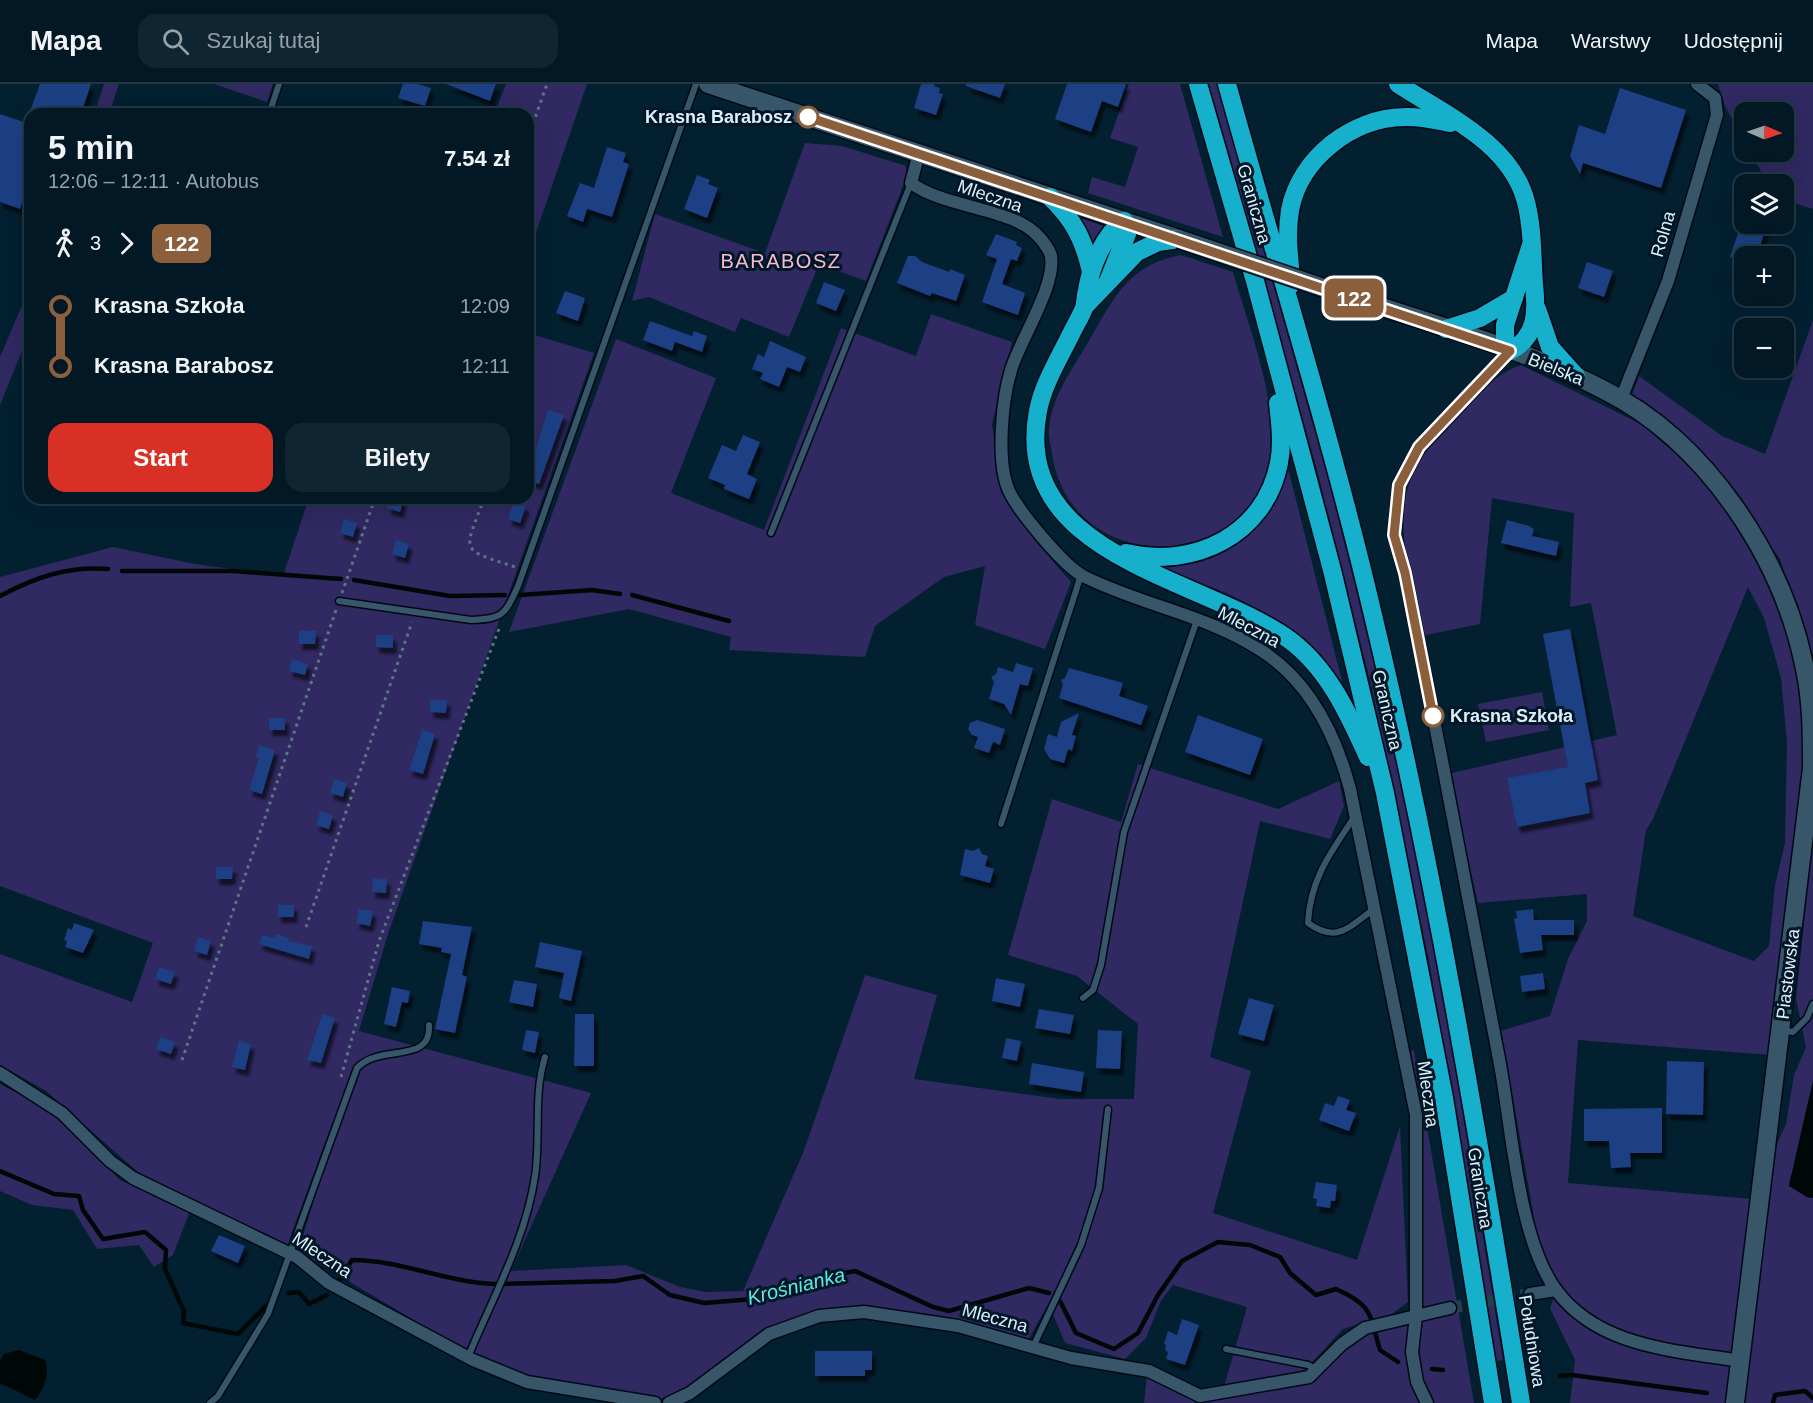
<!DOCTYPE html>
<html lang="pl">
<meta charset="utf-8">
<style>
body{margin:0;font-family:Helvetica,sans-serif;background:#102532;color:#f1f3f6;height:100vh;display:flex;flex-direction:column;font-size:22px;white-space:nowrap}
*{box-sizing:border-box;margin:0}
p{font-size:20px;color:#96a0a7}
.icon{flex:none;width:33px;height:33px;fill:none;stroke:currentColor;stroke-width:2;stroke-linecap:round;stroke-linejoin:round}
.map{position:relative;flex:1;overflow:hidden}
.details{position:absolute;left:24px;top:24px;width:510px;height:396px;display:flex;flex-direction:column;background:#021825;border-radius:18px;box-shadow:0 6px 24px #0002,0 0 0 2px #233742}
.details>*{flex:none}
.badge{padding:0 12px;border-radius:9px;font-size:21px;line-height:39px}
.needle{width:39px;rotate:92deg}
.buttons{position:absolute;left:1734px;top:18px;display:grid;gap:12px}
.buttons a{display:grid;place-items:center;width:60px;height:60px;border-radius:12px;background:#021825;box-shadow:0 6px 24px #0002,0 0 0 2px #233742;font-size:30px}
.map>.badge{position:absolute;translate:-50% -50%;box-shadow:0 0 0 3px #fff}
.legs{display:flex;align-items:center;gap:9px;height:66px;padding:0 24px;font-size:20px}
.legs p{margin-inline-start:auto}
.headline{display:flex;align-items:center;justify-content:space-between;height:102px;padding:0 24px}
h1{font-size:33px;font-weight:800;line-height:45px}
.button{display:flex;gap:12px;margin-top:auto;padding:12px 24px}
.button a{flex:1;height:69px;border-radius:18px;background:#d93025;color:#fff;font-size:24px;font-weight:800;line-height:69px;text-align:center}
.button a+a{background:#102532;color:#f1f3f6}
ul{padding:0 24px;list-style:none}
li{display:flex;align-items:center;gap:21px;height:60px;font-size:22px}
li i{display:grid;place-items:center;width:9px;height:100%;margin:0 8px;background:currentColor}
li i::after{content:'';width:15px;height:15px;margin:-8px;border:4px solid;border-radius:50%;background:#021825}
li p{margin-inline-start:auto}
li:first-child i{background:linear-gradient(#0000 50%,currentColor 0)}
li:last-child i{background:linear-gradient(currentColor 50%,#0000 0)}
header{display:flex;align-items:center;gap:36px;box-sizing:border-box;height:84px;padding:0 30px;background:#021825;border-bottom:2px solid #233742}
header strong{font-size:28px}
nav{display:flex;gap:33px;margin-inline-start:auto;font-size:21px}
.search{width:420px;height:54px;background:#102532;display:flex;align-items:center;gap:15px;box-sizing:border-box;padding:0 21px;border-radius:18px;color:#96a0a7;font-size:22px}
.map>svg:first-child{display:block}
.green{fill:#302962;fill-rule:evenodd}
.water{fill:#000707}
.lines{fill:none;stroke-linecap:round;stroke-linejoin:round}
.stream{stroke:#000707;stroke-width:4.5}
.building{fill:#1c3f83;filter:url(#shadow)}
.street-tunnel{stroke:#243f4f;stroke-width:12;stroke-dasharray:12 6;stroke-linecap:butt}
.lane-casing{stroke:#000915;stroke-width:9}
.street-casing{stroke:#000915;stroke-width:15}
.secondary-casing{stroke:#000915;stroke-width:21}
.highway-casing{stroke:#000915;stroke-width:21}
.path{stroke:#5d7584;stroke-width:3;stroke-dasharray:3 4.5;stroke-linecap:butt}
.lane{stroke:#385669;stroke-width:6}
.street{stroke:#385669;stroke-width:12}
.secondary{stroke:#385669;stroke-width:18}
.highway{stroke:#16b0cc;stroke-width:18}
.secondary-bridge-casing{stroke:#000915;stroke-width:21;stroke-linecap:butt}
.secondary-bridge{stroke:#385669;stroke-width:18}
.line-1-casing{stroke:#fff;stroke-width:14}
.line-1{stroke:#8b5e3c;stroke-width:9}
.stop-1-dot{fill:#fff;stroke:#8b5e3c;stroke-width:3}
.labels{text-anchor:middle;stroke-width:6;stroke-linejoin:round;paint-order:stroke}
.stop-label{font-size:18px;font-weight:bold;fill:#deeffa;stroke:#001727;text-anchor:end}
.street-label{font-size:18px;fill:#deeffa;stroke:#001727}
.neighbourhood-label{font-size:20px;letter-spacing:1.5px;fill:#fab9d0;stroke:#001727}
.water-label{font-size:20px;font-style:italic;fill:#5cebe6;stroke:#001727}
</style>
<header>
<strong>Mapa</strong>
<div class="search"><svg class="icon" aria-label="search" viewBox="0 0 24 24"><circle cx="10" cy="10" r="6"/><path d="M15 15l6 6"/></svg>Szukaj tutaj</div>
<nav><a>Mapa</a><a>Warstwy</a><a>Udostępnij</a></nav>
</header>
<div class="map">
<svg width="1813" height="1319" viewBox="0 0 1813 1319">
<defs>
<filter id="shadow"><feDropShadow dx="3.5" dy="6" stdDeviation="1.5" flood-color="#0009"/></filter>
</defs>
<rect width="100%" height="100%" fill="#032031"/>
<g class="green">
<path d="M104 0H119L109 30H94Z"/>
<path d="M214 0H273L267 18Z"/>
<path d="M506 0H587L528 172V30H494Z"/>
<path d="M1129 0H1180L1223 153 1088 109 1092 93 1125 103 1138 63 1110 54Z"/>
<path d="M1209 0H1217L1329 398 1387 630 1441 895 1503 1276 1496 1277 1429 877 1372 605 1317 386Z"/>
<path d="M1718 0H1813V125L1784 116V100H1768L1750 68H1784V28H1744V58L1725 22Z"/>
<path d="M805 59 842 62 906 82V94L866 197 819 180 789 253 741 234 735 248 649 213 632 217 655 130 765 169Z"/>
<path d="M1083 134 1105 143 1093 163 1082 136Z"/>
<path d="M1181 171 1233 188C1248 241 1276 311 1271 365 1257 494 1069 495 1052 369 1051 362 1048 353 1049 346 1051 314 1071 287 1087 260 1113 217 1126 181 1181 171Z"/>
<path d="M30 203V247L0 321V273Z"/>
<path d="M931 230 1012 258 992 340 1001 408 1036 458 1071 498 1045 565 975 541 985 482 944 493 875 542 865 573 729 566 731 553 629 525 509 548 616 255 716 294 671 409 764 446 841 244 916 272Z"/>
<path d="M1813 236V583L1780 475 1694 360 1632 311 1639 292 1722 352 1765 370Z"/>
<path d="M528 249 594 269 388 850 359 947 591 1009 511 1187 626 1181 680 1203 706 1208 743 1207 803 1069 865 891 937 911 914 995 1060 1015H1134L1138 940 1077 892 1008 871 1052 715 1121 738 1138 680 1278 725 1339 697 1344 722 1330 755 1260 737 1210 973 1251 987 1213 1129 1357 1176 1400 1042 1408 1218 1392 1230 1343 1245 1303 1288 1224 1303 1247 1223 1173 1201 1161 1217 1146 1254 1125 1275 1065 1259 1050 1223 1047 1222 1028 1256 830 1226 766 1244 689 1304 660 1315 530 1292 474 1272 298 1167 319 1101 333 1037 287 1162 139 1089 46 1007 0 981V870L132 918 153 859 0 802V493L113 463 195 480 283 492 309 414H528Z"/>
<path d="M1521 281 1641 340 1690 382 1713 408 1758 477 1781 528 1798 596 1802 637V690L1771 971 1578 956 1568 1099 1752 1115 1728 1319H1570L1575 1276 1550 1224 1558 1201 1537 1150 1501 947 1550 932 1568 875 1587 837V810L1478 819 1448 690 1617 651 1591 519 1570 523 1574 429 1492 414 1480 540 1421 552C1412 497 1389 433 1417 381 1427 361 1446 345 1461 329 1478 310 1497 289 1521 281ZM1748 503 1764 534 1781 594 1787 658 1785 759 1775 801 1769 862 1754 877 1633 832 1646 746 1653 735Z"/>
<path d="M1289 388 1342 597 1340 598C1325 580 1309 560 1289 545 1252 516 1204 500 1161 484 1165 480 1186 481 1195 479 1238 470 1275 430 1287 389Z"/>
<path d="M1542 608 1549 646 1486 658 1478 620Z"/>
<path d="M1813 751V997L1789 1101 1807 1113 1813 1114V1319H1743L1777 1060 1786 1040 1794 991 1806 963 1796 915Z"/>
<path d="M1414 966 1474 1319H1431L1421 1298 1416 1270 1419 1033 1406 969Z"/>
<path d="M0 1000 50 1026 120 1096 190 1127 173 1171 154 1183 139 1161 97 1165 73 1126 32 1121 0 1107Z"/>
<path d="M1413 1236 1424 1319H1144L1147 1290 1200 1317 1309 1298 1344 1263 1366 1247Z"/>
</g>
<g class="water">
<path d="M1813 997V1114L1807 1113 1789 1102Z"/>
<path d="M19 1266 45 1276C50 1290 44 1305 35 1316L0 1299V1277L4 1270Z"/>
</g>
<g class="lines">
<g class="stream">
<path d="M122 487H234L341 495"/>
<path d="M354 496 450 512 505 511"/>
<path d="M520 511 592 506 620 510"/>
<path d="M632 511 729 537"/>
<path d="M0 512C36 493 67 482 108 485"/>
<path d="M0 1087 54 1110 79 1112 83 1126 103 1155 145 1148 166 1166 165 1185 184 1227 183 1239 238 1250 267 1221"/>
<path d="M337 1200 352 1176C400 1176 446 1198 495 1200"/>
<path d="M502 1200 615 1197 643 1192 670 1211 704 1219 754 1215 829 1192 855 1187 933 1223 949 1227 1029 1204 1049 1209"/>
<path d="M288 1209 299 1208 309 1220 327 1211"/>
<path d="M1060 1217 1076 1249 1114 1265 1138 1249 1158 1211 1182 1177 1218 1158 1250 1161 1280 1173 1290 1189 1316 1211 1336 1205C1374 1222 1369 1230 1380 1266L1398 1278"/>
<path d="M1432 1285 1443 1286"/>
<path d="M1560 1292 1572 1291 1707 1309"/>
<path d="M1773 1319 1775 1311 1805 1307 1813 1314"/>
</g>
</g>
<g class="building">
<path d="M40 0H91L81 30H29Z"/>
<path d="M403 0H418L431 4 425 22 398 14Z"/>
<path d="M446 0H496L490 17Z"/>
<path d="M921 0H935L934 2 940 4 939 9 943 10 936 31 914 24Z"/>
<path d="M966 0H1005L1000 14 966 2Z"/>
<path d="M1067 0H1126L1118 23 1102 17 1091 48 1055 35Z"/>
<path d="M1620 4 1686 26 1661 104 1583 79 1580 90 1570 72 1579 41 1605 50Z"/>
<path d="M0 30 30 40V94L20 125 0 118Z"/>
<path d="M607 63 626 69 623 78 629 80 612 133 587 125 583 138 567 132 580 99 594 104Z"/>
<path d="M697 91 710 96 708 100 718 104 707 134 684 125Z"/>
<path d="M1741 140H1767L1757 172H1744V177L1730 173Z"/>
<path d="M996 150 1017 158 1016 161 1022 164 1017 177 1011 175 1002 200 1025 209 1018 231 982 218 997 175 986 171Z"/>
<path d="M908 172H915L922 178 949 188 950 185 965 191 956 217 932 209 930 212 897 199Z"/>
<path d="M1587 178 1613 187 1604 213 1578 204Z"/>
<path d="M824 198 845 206 836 227 816 219Z"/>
<path d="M565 207 585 214 578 237 556 229Z"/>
<path d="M650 237 692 252 694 247 707 252 702 268 675 258 672 267 643 256Z"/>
<path d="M770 257 806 273 800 288 787 283 779 303 760 295 763 289 752 285 758 270 764 273Z"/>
<path d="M548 326 564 331 539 400 528 397V391Z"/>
<path d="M743 351 760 358 747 390 757 395 749 415 724 405 725 401 708 394 722 361 736 367Z"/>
<path d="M390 414H404L400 428 387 424Z"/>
<path d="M513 418 526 422 520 439 508 435Z"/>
<path d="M344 435 357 439 353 453 340 449Z"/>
<path d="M1507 436 1529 442 1534 445 1532 452 1559 458 1556 472 1501 459Z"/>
<path d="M396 456 409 460 405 474 392 470Z"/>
<path d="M1570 545 1598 696 1585 699 1590 729 1517 743 1507 694 1568 683 1543 550Z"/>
<path d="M299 547H316L315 560H299Z"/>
<path d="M376 551H393V564L376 563Z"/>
<path d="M292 575 308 580 305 591 289 587Z"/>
<path d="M1016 579 1033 584 1028 602 1020 600 1011 631 1004 620 989 615 994 598 991 593 996 590 998 583 1013 588Z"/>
<path d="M1069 584 1123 599 1119 612 1148 622 1141 641 1059 614 1063 600 1061 596 1065 594Z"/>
<path d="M430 616H447L446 629 430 628Z"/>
<path d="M1079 629 1072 651 1076 652 1072 667 1068 665 1064 679 1050 675 1044 665 1048 650 1057 653 1061 638Z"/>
<path d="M1198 631 1263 655 1250 691 1185 668Z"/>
<rect x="269" y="634" width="16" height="12"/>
<path d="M977 636 1005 645 1000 661 993 658 989 669 974 664 978 653 972 651 968 645 970 639Z"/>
<path d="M422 646 435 650 423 690 409 686Z"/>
<path d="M259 661 275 666 262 710 249 706 259 674 256 673Z"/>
<path d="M334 695 347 699 343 713 330 709Z"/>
<path d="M320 727 333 731 329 745 316 741Z"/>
<path d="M979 764 982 770 988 772 985 782 994 785 990 799 960 791 965 765 973 767Z"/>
<path d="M216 783H233L232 795H216Z"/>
<path d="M373 794 387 795 386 809 372 808Z"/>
<rect x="278" y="821" width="16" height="12"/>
<path d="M359 825 373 827 370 842 356 839Z"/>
<path d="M1533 825 1534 836H1574V851H1541L1543 866 1520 869 1514 835 1517 834 1516 827Z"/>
<path d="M423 837 472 843 462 891 467 893 455 949 435 945 451 870 441 868 442 864 419 860Z"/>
<path d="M74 839 94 846 83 869 65 863 67 857 64 856 68 844 72 846Z"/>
<path d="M276 850 289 854 288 857 312 862 309 875 259 860 262 851 275 854Z"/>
<path d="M198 853 211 857 207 871 194 867Z"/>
<path d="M540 858 582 867 571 917 559 914 564 889 535 883Z"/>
<path d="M159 883 175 888 171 900 155 895Z"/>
<path d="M1543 889 1545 905 1522 908 1520 892Z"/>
<path d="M996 894 1025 900 1020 923 992 917Z"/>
<path d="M514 896 537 900 533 923 509 918Z"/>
<path d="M392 903 410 907 408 919 402 918 396 943 384 940Z"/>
<path d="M1249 914 1274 921 1264 957 1238 950Z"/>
<path d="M1039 925 1074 931 1070 950 1035 944Z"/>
<path d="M322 930 335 934 321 979 307 976Z"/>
<path d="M575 930H594V982H574Z"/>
<path d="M526 946 539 948 535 969 522 966Z"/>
<path d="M1098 946 1122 947 1120 985 1096 984Z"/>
<path d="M160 953 175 958 171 970 156 965Z"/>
<path d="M1006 954 1021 957 1017 977 1002 974Z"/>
<path d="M239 957 251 960 245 986 232 983Z"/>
<path d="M1667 977 1704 978 1703 1031 1666 1030Z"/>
<path d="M1032 979 1084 988 1081 1008 1029 1000Z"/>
<path d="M1338 1012 1350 1016 1346 1026 1356 1029 1349 1047 1319 1036 1325 1019 1334 1022Z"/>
<path d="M1662 1024V1069H1630L1631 1083 1611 1084 1609 1057H1584V1025Z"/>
<path d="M1316 1098 1337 1101 1335 1117H1331L1330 1124 1316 1122 1317 1115 1313 1114Z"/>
<path d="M219 1151 245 1162 238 1179 211 1167Z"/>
<path d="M1182 1235 1199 1241 1185 1281 1166 1275 1168 1268 1165 1266 1166 1261 1164 1260 1168 1247 1177 1251Z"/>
<path d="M815 1267H872V1286H865V1292H815Z"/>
</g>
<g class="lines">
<path class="street-tunnel" d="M1450 1224 1530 1210"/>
<defs>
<g id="lane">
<path d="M269 30 279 0"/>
<path d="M771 449 911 99"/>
<path d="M339 517 471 536C504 535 505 530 518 502L696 0"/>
<path d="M1355 732C1331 768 1310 795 1308 839 1337 860 1349 843 1374 825"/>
<path d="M1001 740 1081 491"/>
<path d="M1083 914 1093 906 1101 881 1124 748 1197 536"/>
<path d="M1781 946 1793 948 1807 934 1813 920"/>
<path d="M1033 1263 1081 1161 1099 1104 1108 1025"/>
<path d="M1226 1265 1308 1281 1316 1285"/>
<path d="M468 1273C492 1215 526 1155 535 1092 541 1052 533 1012 545 973"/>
<path d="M210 1319 218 1312 268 1230 357 984C380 959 432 981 429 941"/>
</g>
<g id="street">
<path d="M919 69 911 99C946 125 1013 123 1039 153 1043 157 1050 167 1051 172 1056 202 1020 256 1011 286 1002 316 996 378 1009 407 1019 428 1063 481 1083 492 1140 521 1208 531 1262 567 1310 598 1336 652 1350 705L1416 1031V1232L1412 1268 1417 1298 1427 1319"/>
<path d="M1510 267 1419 364 1399 401 1394 451 1405 489C1437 651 1469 812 1499 975 1512 1041 1517 1152 1556 1206 1599 1264 1675 1266 1740 1277"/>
<path d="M1621 315 1668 197 1717 31 1715 14 1697 0"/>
<path d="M0 989 62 1029 110 1077 133 1094 297 1173 329 1199 473 1276 527 1298 655 1319"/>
<path d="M1530 1210 1556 1206"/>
<path d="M669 1319 690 1309 769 1250 819 1232 864 1228 958 1242 1071 1274 1149 1287 1200 1312 1309 1293 1342 1260 1365 1244 1450 1224"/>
</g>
<g id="secondary">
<path d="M708 0 1179 155"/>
<path d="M1327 205C1418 236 1519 262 1604 306 1707 358 1783 474 1805 585 1812 617 1812 651 1812 684L1735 1319"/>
</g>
<g id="highway">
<path d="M1198 0 1255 197 1332 486 1385 709 1444 1014 1493 1319"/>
<path d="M1227 0C1276 177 1331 352 1373 531 1435 791 1479 1055 1521 1319"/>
<path d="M1398 0C1445 31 1511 59 1526 118 1533 145 1532 173 1534 200 1537 228 1537 253 1510 267L1505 254V241L1531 161"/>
<path d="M1050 113C1074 136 1084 156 1091 188"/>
<path d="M1109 195 1127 150 1124 137C1104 150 1091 182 1087 206 1085 212 1086 218 1084 224 1081 232 1076 240 1072 248 1060 273 1043 300 1038 327 1010 474 1206 494 1291 557 1329 586 1349 631 1368 673"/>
<path d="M1292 200C1289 175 1286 151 1290 126 1300 74 1352 34 1404 33 1420 32 1435 36 1450 39"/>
<path d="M1085 222 1137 168 1158 158 1179 155"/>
<path d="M1537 225 1550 263 1576 292"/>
<path d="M1446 245 1480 234 1514 214"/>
<path d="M1126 469C1194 485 1265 451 1279 379 1283 359 1280 338 1278 319"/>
</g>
</defs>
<use href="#lane" class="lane-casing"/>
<use href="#street" class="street-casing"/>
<use href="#secondary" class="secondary-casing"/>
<use href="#highway" class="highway-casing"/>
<g class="path">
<path d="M528 54 547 0"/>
<path d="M484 414C464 470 458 464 515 483"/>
<path d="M342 509 375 414"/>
<path d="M306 843 412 538"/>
<path d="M182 976 336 526"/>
<path d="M341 993 379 857 500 542"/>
</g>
<use href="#lane" class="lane"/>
<use href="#street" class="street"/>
<use href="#secondary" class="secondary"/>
<use href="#highway" class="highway"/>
<defs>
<path id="secondary-bridge" d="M1179 155 1327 205"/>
</defs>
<use href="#secondary-bridge" class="secondary-bridge-casing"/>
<use href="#secondary-bridge" class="secondary-bridge"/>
</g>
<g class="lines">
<defs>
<path id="line-1" d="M808 33 1510 267 1419 363 1399 401 1394 451 1405 489 1433 632"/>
</defs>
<use href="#line-1" class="line-1-casing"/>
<use href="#line-1" class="line-1"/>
</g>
<g class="stop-1-dot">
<circle cx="808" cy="33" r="10"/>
<circle cx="1433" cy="632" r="10"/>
</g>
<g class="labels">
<g class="stop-label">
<text x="792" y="39">Krasna Barabosz</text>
<text x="1450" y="638" text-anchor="start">Krasna Szkoła</text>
</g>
<g class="street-label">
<text transform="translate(990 112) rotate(19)" y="6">Mleczna</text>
<text transform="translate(1254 120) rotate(74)" y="6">Graniczna</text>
<text transform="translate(1663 150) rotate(-74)" y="6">Rolna</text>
<text transform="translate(1556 285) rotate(22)" y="6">Bielska</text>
<text transform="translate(1249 543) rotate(28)" y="6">Mleczna</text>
<text transform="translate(1387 626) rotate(77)" y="6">Graniczna</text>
<text transform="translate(1788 890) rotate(-83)" y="6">Piastowska</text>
<text transform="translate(1428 1010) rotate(82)" y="6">Mleczna</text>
<text transform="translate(1480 1104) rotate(81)" y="6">Graniczna</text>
<text transform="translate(322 1171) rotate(34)" y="6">Mleczna</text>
<text transform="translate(995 1234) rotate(15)" y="6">Mleczna</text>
<text transform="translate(1532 1257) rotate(81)" y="6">Południowa</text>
</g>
<g class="neighbourhood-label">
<text x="781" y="184">BARABOSZ</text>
</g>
<g class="water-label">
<text transform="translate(796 1202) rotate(-14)" y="7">Krośnianka</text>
</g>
</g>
</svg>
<div class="buttons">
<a><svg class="needle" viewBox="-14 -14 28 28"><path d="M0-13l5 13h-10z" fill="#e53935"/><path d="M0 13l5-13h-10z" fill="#96a0a7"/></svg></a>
<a><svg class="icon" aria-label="layers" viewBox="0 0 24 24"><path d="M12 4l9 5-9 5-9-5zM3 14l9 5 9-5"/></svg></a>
<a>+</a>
<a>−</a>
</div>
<b class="badge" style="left:1354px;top:214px;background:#8b5e3c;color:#fff">122</b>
<section class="details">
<div class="headline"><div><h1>5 min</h1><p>12:06 – 12:11 · Autobus</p></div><b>7.54 zł</b></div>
<div class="legs"><svg class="icon" aria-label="walk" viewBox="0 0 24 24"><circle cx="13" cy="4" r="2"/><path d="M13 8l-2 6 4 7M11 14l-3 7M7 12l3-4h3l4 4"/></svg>3<svg class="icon" aria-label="forward" viewBox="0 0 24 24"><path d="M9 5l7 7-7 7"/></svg><b class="badge" style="background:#8b5e3c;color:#fff">122</b></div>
<ul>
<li><i style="color:#8b5e3c"></i><b>Krasna Szkoła</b><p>12:09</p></li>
<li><i style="color:#8b5e3c"></i><b>Krasna Barabosz</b><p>12:11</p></li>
</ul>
<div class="button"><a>Start</a><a>Bilety</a></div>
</section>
</div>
